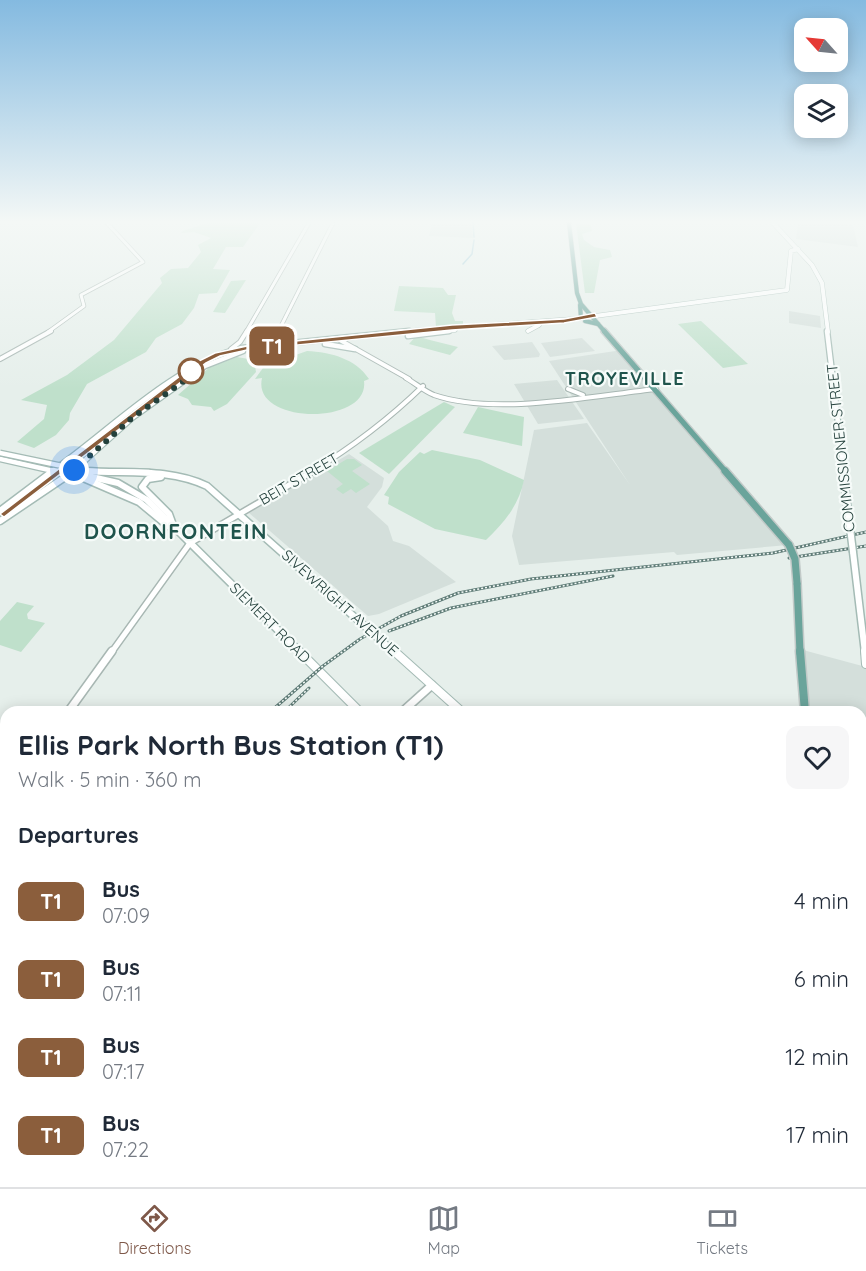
<!DOCTYPE html>
<meta charset="utf-8">
<style>
body{margin:0;font-family:Quicksand,sans-serif;background:#f6f6f7;color:#1f2937;height:100vh;display:flex;flex-direction:column;font-size:22px;white-space:nowrap}
*{box-sizing:border-box;margin:0}
p{font-size:20px;color:#747a83}
.icon{flex:none;width:33px;height:33px;fill:none;stroke:currentColor;stroke-width:2;stroke-linecap:round;stroke-linejoin:round}
.map{position:relative;flex:1;overflow:hidden}
.panel{position:absolute;left:0px;top:706px;width:867px;height:482px;display:flex;flex-direction:column;background:#fff;border-radius:18px 18px 0 0;box-shadow:0 3px 15px #0003}
.panel>*{flex:none}
.badge{padding:0 12px;border-radius:9px;font-size:21px;line-height:39px}
.needle{width:39px;rotate:297deg}
.buttons{position:absolute;left:794px;top:18px;display:grid;gap:12px}
.buttons a{display:grid;place-items:center;width:54px;height:54px;border-radius:12px;background:#fff;box-shadow:0 3px 15px #0003;font-size:30px}
.you{position:absolute;width:30px;height:30px;margin:-15px;border:4px solid #fff;border-radius:50%;background:#1a73e8;box-shadow:0 0 0 9px #1a73e833}
.map>.badge{position:absolute;translate:-50% -50%;box-shadow:0 0 0 3px #fff}
h2{padding:0 18px;font-size:22px;line-height:54px}
.round{display:grid;place-items:center;flex:none;width:63px;height:63px;border-radius:12px;background:#f6f6f7}
.headline{display:flex;align-items:center;justify-content:space-between;height:102px;padding:0 18px}
h1{font-size:28px;font-weight:700;line-height:45px}
ul{padding:0;list-style:none}
li{display:flex;align-items:center;gap:18px;height:78px;padding:0 18px}
li div{flex:1}
li b{display:block;font-size:22px}
li em{font-style:normal}
li .badge{min-width:66px;font-weight:700;text-align:center}
.menu{display:flex;justify-content:space-around;align-items:center;height:84px;border-top:2px solid #e0e1e3;background:#fff;font-size:16px;color:#747a83}
.menu a{display:grid;justify-items:center;gap:3px}
.menu .current{color:#7e5849}
.map>svg:first-child{display:block}
.built{fill:#d4dfdb}
.green{fill:#bfe0cb}
.lines{fill:none;stroke-linecap:round;stroke-linejoin:round}
.stream{stroke:#8ec2d3;stroke-width:1.5}
.tertiary-far4-casing{stroke:#a8b7b3;stroke-width:4.5}
.tertiary-far3-casing{stroke:#a8b7b3;stroke-width:6}
.tertiary-far2-casing{stroke:#a8b7b3;stroke-width:8}
.tertiary-far1-casing{stroke:#a8b7b3;stroke-width:10}
.tertiary-casing{stroke:#a8b7b3;stroke-width:11}
.secondary-far4-casing{stroke:#a4bbb5;stroke-width:5}
.secondary-far3-casing{stroke:#a4bbb5;stroke-width:7}
.secondary-far2-casing{stroke:#a4bbb5;stroke-width:9}
.secondary-far1-casing{stroke:#a4bbb5;stroke-width:10}
.secondary-casing{stroke:#a4bbb5;stroke-width:13}
.primary-far4-casing{stroke:#c2cac8;stroke-width:5}
.primary-far3-casing{stroke:#c2cac8;stroke-width:8}
.primary-far2-casing{stroke:#c2cac8;stroke-width:10}
.primary-far1-casing{stroke:#c2cac8;stroke-width:11}
.primary-casing{stroke:#c2cac8;stroke-width:14}
.tertiary-far4{stroke:#fff;stroke-width:3}
.tertiary-far3{stroke:#fff;stroke-width:4}
.tertiary-far2{stroke:#fff;stroke-width:5}
.tertiary-far1{stroke:#fff;stroke-width:7}
.tertiary{stroke:#fff;stroke-width:8}
.secondary-far4{stroke:#fff;stroke-width:4}
.secondary-far3{stroke:#fff;stroke-width:4.5}
.secondary-far2{stroke:#fff;stroke-width:6}
.secondary-far1{stroke:#fff;stroke-width:8}
.secondary{stroke:#fff;stroke-width:10}
.primary-far4{stroke:#6aa49b;stroke-width:4}
.primary-far3{stroke:#6aa49b;stroke-width:5}
.primary-far2{stroke:#6aa49b;stroke-width:7}
.primary-far1{stroke:#6aa49b;stroke-width:8}
.primary{stroke:#6aa49b;stroke-width:10}
.rail-far1-casing{stroke:#5f7c77;stroke-width:3}
.rail-casing{stroke:#5f7c77;stroke-width:4.5}
.rail-far1{stroke:#f6fbf9;stroke-width:1.5;stroke-dasharray:2;stroke-linecap:butt}
.rail{stroke:#f6fbf9;stroke-width:2;stroke-dasharray:8;stroke-linecap:butt}
.secondary-bridge-far1-casing{stroke:#a4bbb5;stroke-width:7;stroke-linecap:butt}
.secondary-bridge-casing{stroke:#a4bbb5;stroke-width:9;stroke-linecap:butt}
.primary-bridge-casing{stroke:#c2cac8;stroke-width:10;stroke-linecap:butt}
.secondary-bridge-far1{stroke:#fff;stroke-width:4.5}
.secondary-bridge{stroke:#fff;stroke-width:6}
.primary-bridge{stroke:#6aa49b;stroke-width:7}
.line{fill:#8b5e3c;stroke:#fff;stroke-width:1.5}
.walk{stroke:#24413c;stroke-width:6;stroke-dasharray:0 10.8}
.stop-dot{fill:#fff;stroke:#8b5e3c;stroke-width:3}
.labels{text-anchor:middle;stroke-width:4.5;stroke-linejoin:round;paint-order:stroke}
.street-label{font-size:15px;fill:#24413c;stroke:#f6fbf9}
.far-district-label{font-size:18px;font-weight:bold;letter-spacing:1.5px;fill:#1f544c;stroke:#f6fbf9}
.district-label{font-size:21px;font-weight:bold;letter-spacing:1.5px;fill:#1f544c;stroke:#f6fbf9}
</style>
<div class="map">
<svg width="866" height="1187" viewBox="0 0 866 1187">
<rect width="100%" height="100%" fill="#e6efeb"/>
<g class="built">
<path d="M432 223H471L473 238 429 236Z"/>
<path d="M798 223 853 225 858 247 796 239Z"/>
<path d="M789 311 820 316 821 328 789 323Z"/>
<path d="M582 338 595 351 550 357 541 343Z"/>
<path d="M532 342 540 354 539 357 504 360 492 346Z"/>
<path d="M622 350 788 545 677 555 674 552 519 565 512 536 534 430 587 423 630 485 549 361Z"/>
<path d="M557 380 584 419 538 424 514 384Z"/>
<path d="M349 454 384 478 382 487 367 507 388 526 393 541 409 546 456 582 379 614 368 616 249 513Z"/>
<path d="M803 650 866 667V733L861 731V712H808Z"/>
<path d="M861 737 866 739V832L861 831Z"/>
</g>
<g class="green">
<path d="M207 223H260L243 247H226L213 269 230 270 217 293 199 294 194 308 182 324 156 338 146 352 87 384 70 413 69 420 56 435 34 448 17 442 44 419 47 405 21 400 67 375 114 340 162 283 160 278 171 269 188 268 201 252 198 245 211 238 194 232 181 233 183 231Z"/>
<path d="M576 223 591 225 592 231 582 234 584 240 594 247 610 250 612 257 600 260 594 293H585Z"/>
<path d="M246 280 225 313 213 312 231 281Z"/>
<path d="M399 286 443 288 448 295H456L452 313 455 321H463V324L436 327 435 313 394 311Z"/>
<path d="M701 321 748 364 723 368 678 324Z"/>
<path d="M416 336 430 340 424 346 430 340 458 347 450 355 409 344Z"/>
<path d="M307 351C331 352 356 359 369 379L364 381C370 426 251 425 262 378L255 379 268 361 276 362Z"/>
<path d="M237 357 254 360 256 372 227 404 214 411 211 407 192 405 188 399 178 395 210 367Z"/>
<path d="M444 402 455 407 389 474 359 453Z"/>
<path d="M478 407 524 417 522 446 463 433Z"/>
<path d="M432 450 480 460 524 480C519 505 504 523 486 540L435 529 388 504 389 497 384 495 399 472 420 452 424 454Z"/>
<path d="M347 459H354L362 465 352 471 370 484 356 493 351 489 343 494 336 489 343 484 327 471Z"/>
<path d="M17 602 34 606 27 614 28 619 45 623 21 652 0 645V621Z"/>
</g>
<g class="lines">
<g class="stream">
<path d="M473 223 474 237"/>
<path d="M463 264 472 254 474 240"/>
<path d="M861 777 866 778"/>
</g>
<defs>
<g id="tertiary-far4">
<path d="M48 332 84 306 81 295 143 262 107 223"/>
<path d="M246 332 309 223"/>
<path d="M278 332 333 223"/>
</g>
<g id="tertiary-far3">
<path d="M338 339 409 379"/>
<path d="M270 348 279 331"/>
<path d="M231 349 240 342 247 331"/>
<path d="M0 359 51 331"/>
<path d="M406 378C415 383 424 391 434 395 495 416 592 396 656 389"/>
<path d="M568 389 583 395"/>
<path d="M311 472C354 446 387 421 423 386"/>
</g>
<path id="tertiary-far2" d="M111 653 190 543 313 471"/>
<g id="tertiary-far1">
<path d="M68 712 112 651"/>
<path d="M402 712 432 685"/>
<path d="M0 807 6 798"/>
</g>
<g id="tertiary">
<path d="M0 1038 6 1041"/>
<path d="M264 1182 273 1187"/>
<path d="M837 1182 842 1187"/>
<path d="M280 1187 282 1182"/>
<path d="M389 1187 391 1182"/>
</g>
<g id="secondary-far4">
<path d="M773 223 812 265 822 283 828 332"/>
<path d="M528 331 539 325"/>
<path d="M394 332 573 319 787 290 791 251 798 249"/>
<path d="M437 332 455 330"/>
</g>
<g id="secondary-far3">
<path d="M827 331 844 472"/>
<path d="M408 336 449 331"/>
<path d="M325 344 355 349"/>
<path d="M0 459 58 472"/>
<path d="M86 471 149 472"/>
<path d="M51 472C110 431 172 365 242 348L409 331"/>
<path d="M72 472 132 418 205 366 243 351"/>
</g>
<g id="secondary-far2">
<path d="M52 471 71 475"/>
<path d="M86 471C127 474 169 468 207 486L395 653"/>
<path d="M843 471 850 528"/>
<path d="M83 475 118 483 147 500 301 653"/>
<path d="M81 477 139 502 168 526"/>
<path d="M161 477 148 479 142 487 169 514 173 525"/>
<path d="M0 511 53 471"/>
<path d="M0 521 74 471"/>
<path d="M853 552 865 653"/>
</g>
<g id="secondary-far1">
<path d="M299 651 360 712"/>
<path d="M394 651 462 712"/>
<path d="M865 651 866 664"/>
<path d="M861 886H866"/>
</g>
<g id="secondary">
<path d="M861 886H866"/>
<path d="M854 1182 859 1187"/>
</g>
<g id="primary-far4">
<path d="M569 223 577 293 581 304 605 332"/>
<path d="M580 305 581 318"/>
<path d="M585 321 598 324"/>
</g>
<path id="primary-far3" d="M604 331 726 472"/>
<g id="primary-far2">
<path d="M725 471 789 545"/>
<path d="M797 583 800 653"/>
</g>
<g id="primary-far1">
<path d="M800 651 805 712"/>
<path d="M861 860 866 867"/>
</g>
<g id="primary">
<path d="M861 1174 866 1181"/>
<path d="M819 1182V1187"/>
</g>
</defs>
<use href="#tertiary-far4" class="tertiary-far4-casing"/>
<use href="#tertiary-far3" class="tertiary-far3-casing"/>
<use href="#tertiary-far2" class="tertiary-far2-casing"/>
<use href="#tertiary-far1" class="tertiary-far1-casing"/>
<use href="#tertiary" class="tertiary-casing"/>
<use href="#secondary-far4" class="secondary-far4-casing"/>
<use href="#secondary-far3" class="secondary-far3-casing"/>
<use href="#secondary-far2" class="secondary-far2-casing"/>
<use href="#secondary-far1" class="secondary-far1-casing"/>
<use href="#secondary" class="secondary-casing"/>
<use href="#primary-far4" class="primary-far4-casing"/>
<use href="#primary-far3" class="primary-far3-casing"/>
<use href="#primary-far2" class="primary-far2-casing"/>
<use href="#primary-far1" class="primary-far1-casing"/>
<use href="#primary" class="primary-casing"/>
<use href="#tertiary-far4" class="tertiary-far4"/>
<use href="#tertiary-far3" class="tertiary-far3"/>
<use href="#tertiary-far2" class="tertiary-far2"/>
<use href="#tertiary-far1" class="tertiary-far1"/>
<use href="#tertiary" class="tertiary"/>
<use href="#secondary-far4" class="secondary-far4"/>
<use href="#secondary-far3" class="secondary-far3"/>
<use href="#secondary-far2" class="secondary-far2"/>
<use href="#secondary-far1" class="secondary-far1"/>
<use href="#secondary" class="secondary"/>
<use href="#primary-far4" class="primary-far4"/>
<use href="#primary-far3" class="primary-far3"/>
<use href="#primary-far2" class="primary-far2"/>
<use href="#primary-far1" class="primary-far1"/>
<use href="#primary" class="primary"/>
<defs>
<g id="rail-far1">
<path d="M789 558 866 546"/>
<path d="M389 631 451 608 613 576"/>
<path d="M270 712 323 666 360 639 401 616 458 593 531 579 773 553 866 532"/>
<path d="M284 712 309 688"/>
</g>
<g id="rail">
<path d="M0 1072 6 1063"/>
<path d="M0 1086 6 1077"/>
</g>
</defs>
<use href="#rail-far1" class="rail-far1-casing"/>
<use href="#rail" class="rail-casing"/>
<use href="#rail-far1" class="rail-far1"/>
<use href="#rail" class="rail"/>
<defs>
<path id="secondary-bridge-far1" d="M0 453 86 471"/>
<g id="secondary-bridge">
<path d="M66 472 83 475"/>
<path d="M850 528 853 552"/>
</g>
<path id="primary-bridge" d="M789 545 795 559 797 583"/>
</defs>
<use href="#secondary-bridge-far1" class="secondary-bridge-far1-casing"/>
<use href="#secondary-bridge" class="secondary-bridge-casing"/>
<use href="#primary-bridge" class="primary-bridge-casing"/>
<use href="#secondary-bridge-far1" class="secondary-bridge-far1"/>
<use href="#secondary-bridge" class="secondary-bridge"/>
<use href="#primary-bridge" class="primary-bridge"/>
</g>
<linearGradient id="sky" x2="0" y2="1"><stop stop-color="#84bae0"/><stop offset="0.57" stop-color="#f4f8f6"/><stop offset="1" stop-color="#f4f8f6" stop-opacity="0"/></linearGradient>
<rect width="866" height="389" fill="url(#sky)"/>
<path class="line" d="M595 313 597 317 564 323 452 330 247 350 220 356 206 363 4 517 0 514 201 360 215 353 247 346 452 325 564 319Z"/>
<g class="lines">
<path class="walk" d="M74 470 132 418 195 373 191 371"/>
</g>
<circle class="stop-dot" cx="191" cy="371" r="12"/>
<g class="labels">
<g class="street-label">
<text transform="translate(841 448) rotate(-96)" y="5">COMMISSIONER STREET</text>
<text transform="translate(299 479) rotate(-30)" y="5">BEIT STREET</text>
<text transform="translate(340 603) rotate(42)" y="5">SIVEWRIGHT AVENUE</text>
<text transform="translate(270 623) rotate(45)" y="5">SIEMERT ROAD</text>
</g>
<g class="far-district-label">
<text x="625" y="385">TROYEVILLE</text>
</g>
<g class="district-label">
<text x="176" y="539">DOORNFONTEIN</text>
</g>
</g>
</svg>
<div class="buttons">
<a><svg class="needle" viewBox="-14 -14 28 28"><path d="M0-13l5 13h-10z" fill="#e53935"/><path d="M0 13l5-13h-10z" fill="#747a83"/></svg></a>
<a><svg class="icon" aria-label="layers" viewBox="0 0 24 24"><path d="M12 4l9 5-9 5-9-5zM3 14l9 5 9-5"/></svg></a>
</div>
<div class="you" style="left:74px;top:470px"></div>
<b class="badge" style="left:272px;top:346px;background:#8b5e3c;color:#fff">T1</b>
<section class="panel">
<div class="headline"><div><h1>Ellis Park North Bus Station (T1)</h1><p>Walk · 5 min · 360 m</p></div><a class="round"><svg class="icon" aria-label="heart" viewBox="0 0 24 24"><path d="M12 20l-8-8c-3-5 5-10 8-4 3-6 11-1 8 4z"/></svg></a></div>
<h2>Departures</h2>
<ul>
<li><span class="badge" style="background:#8b5e3c;color:#fff">T1</span><div><b>Bus</b><p>07:09</p></div><em>4 min</em></li>
<li><span class="badge" style="background:#8b5e3c;color:#fff">T1</span><div><b>Bus</b><p>07:11</p></div><em>6 min</em></li>
<li><span class="badge" style="background:#8b5e3c;color:#fff">T1</span><div><b>Bus</b><p>07:17</p></div><em>12 min</em></li>
<li><span class="badge" style="background:#8b5e3c;color:#fff">T1</span><div><b>Bus</b><p>07:22</p></div><em>17 min</em></li>
</ul>
</section>
</div>
<nav class="menu">
<a class="current"><svg class="icon" aria-label="directions" viewBox="0 0 24 24"><path d="M12 3l9 9-9 9-9-9zM9 14v-3h6M13 9l2 2-2 2"/></svg>Directions</a>
<a><svg class="icon" aria-label="map" viewBox="0 0 24 24"><path d="M3 6l6-2 6 2 6-2v14l-6 2-6-2-6 2zM9 4v14M15 6v14"/></svg>Map</a>
<a><svg class="icon" aria-label="tickets" viewBox="0 0 24 24"><path d="M3 7h18v10H3zM15 7v10"/></svg>Tickets</a>
</nav>
